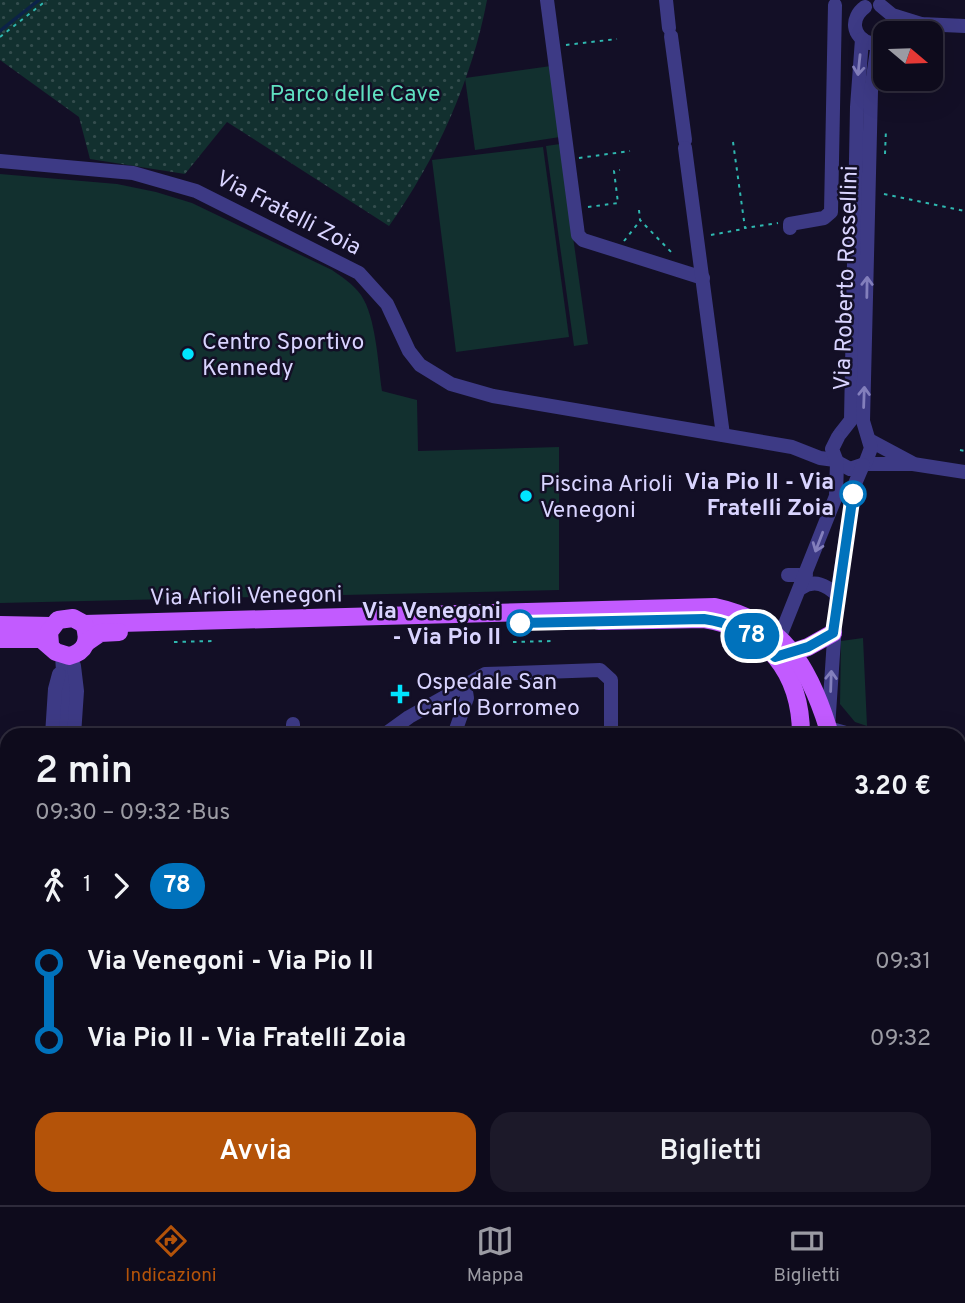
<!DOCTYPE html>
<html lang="it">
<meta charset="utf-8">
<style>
body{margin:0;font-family:Overpass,sans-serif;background:#1c1929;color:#f1f3f6;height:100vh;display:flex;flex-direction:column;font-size:26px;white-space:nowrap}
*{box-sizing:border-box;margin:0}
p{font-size:23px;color:#9b9ba3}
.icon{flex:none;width:38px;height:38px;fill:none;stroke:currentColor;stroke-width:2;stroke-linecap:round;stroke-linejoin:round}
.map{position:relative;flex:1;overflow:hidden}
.details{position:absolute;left:0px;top:728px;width:966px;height:478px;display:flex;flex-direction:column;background:#0e0b1c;border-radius:21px 21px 0 0;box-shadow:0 7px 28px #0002,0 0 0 2px #2e2b3b}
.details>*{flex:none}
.badge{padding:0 14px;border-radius:23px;font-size:24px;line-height:46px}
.needle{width:46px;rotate:109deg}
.fabs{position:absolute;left:873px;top:21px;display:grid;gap:14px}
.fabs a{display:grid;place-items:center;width:70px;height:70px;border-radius:14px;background:#0e0b1c;box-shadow:0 7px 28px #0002,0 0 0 2px #2e2b3b;font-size:35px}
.map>.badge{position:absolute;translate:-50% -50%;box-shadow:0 0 0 4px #fff}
.legs{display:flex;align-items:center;gap:10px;height:77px;padding:0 35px;font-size:23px}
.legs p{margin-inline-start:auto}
.headline{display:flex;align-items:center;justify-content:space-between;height:119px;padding:0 35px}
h1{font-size:38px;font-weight:600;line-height:52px}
.cta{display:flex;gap:14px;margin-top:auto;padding:14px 35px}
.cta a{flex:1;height:80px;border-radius:21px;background:#b45309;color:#fff;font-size:28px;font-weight:600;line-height:80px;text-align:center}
.cta a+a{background:#1c1929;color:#f1f3f6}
ul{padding:0 35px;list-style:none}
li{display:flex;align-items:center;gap:24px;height:77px;font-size:26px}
li i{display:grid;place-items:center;width:10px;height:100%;margin:0 9px;background:currentColor}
li i::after{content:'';width:18px;height:18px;margin:-9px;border:5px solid;border-radius:50%;background:#0e0b1c}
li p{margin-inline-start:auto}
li:first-child i{background:linear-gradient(#0000 50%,currentColor 0)}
li:last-child i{background:linear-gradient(currentColor 50%,#0000 0)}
.dock{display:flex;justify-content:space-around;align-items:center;height:98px;border-top:2px solid #2e2b3b;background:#0e0b1c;font-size:19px;color:#9b9ba3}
.dock a{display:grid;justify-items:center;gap:4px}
.dock .current{color:#b45309}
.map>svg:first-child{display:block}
.grass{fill:#12302f}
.park{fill:url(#park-dots)}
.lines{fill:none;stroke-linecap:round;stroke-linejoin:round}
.stream{stroke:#0c2248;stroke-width:3.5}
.path{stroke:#2fb8b0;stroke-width:2;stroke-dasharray:3.5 5;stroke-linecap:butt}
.minor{stroke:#3d3a85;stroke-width:14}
.major{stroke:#c25bff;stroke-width:18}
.oneway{stroke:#837fbc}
.line-1-casing{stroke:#fff;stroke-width:16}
.line-1{stroke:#0072bc;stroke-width:10}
.poi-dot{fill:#00e5ff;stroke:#130f26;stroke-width:2.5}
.stop-1-dot{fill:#fff;stroke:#0072bc;stroke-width:3.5}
.labels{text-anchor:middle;stroke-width:5;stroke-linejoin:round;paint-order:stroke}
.park-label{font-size:23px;fill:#5fe0c0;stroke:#130f26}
.street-label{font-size:23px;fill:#d9d4ff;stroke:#130f26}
.poi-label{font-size:23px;fill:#d9d4ff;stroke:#130f26;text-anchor:start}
.stop-label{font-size:23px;font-weight:bold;fill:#d9d4ff;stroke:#130f26;text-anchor:end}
</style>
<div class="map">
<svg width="965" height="1205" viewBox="0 0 965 1205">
<defs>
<pattern id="park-dots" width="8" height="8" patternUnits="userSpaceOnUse" patternTransform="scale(1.75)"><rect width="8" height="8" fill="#12302f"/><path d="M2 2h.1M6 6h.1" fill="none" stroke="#344d4e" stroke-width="1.8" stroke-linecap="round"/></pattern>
</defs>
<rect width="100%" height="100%" fill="#130f26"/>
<g class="grass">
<path d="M551 66 560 137 475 150 465 78Z"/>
<path d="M560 144 588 344 574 346 546 146Z"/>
<path d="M543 147 569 337 456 352 432 160Z"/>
<path d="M0 174 117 184 156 192 192 203 332 270C342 277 353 284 361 295 376 317 378 364 382 391L417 400 418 451 559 447V590L0 603Z"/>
<path d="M863 638 867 726 855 722 840 704 841 641Z"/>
<path d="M0 888H7V1199H20L19 1205H0Z"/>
</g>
<g class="park">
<path d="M0 0H487C472 80 436 160 389 226L227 122 185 174 90 159 79 117 0 60Z"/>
<path d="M721 1199H813V1205H713Z"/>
</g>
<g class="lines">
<path class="stream" d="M0 31 39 0"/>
<g class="path">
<path d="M0 37 47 0"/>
<path d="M566 45 617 39"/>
<path d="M733 142 745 228 778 223"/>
<path d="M885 154 886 129"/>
<path d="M579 158 630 151"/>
<path d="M884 194 965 211"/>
<path d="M588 207 618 203 614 171 620 170"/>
<path d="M639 210 640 220 674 255"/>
<path d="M711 235 743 229"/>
<path d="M624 241 640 221"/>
<path d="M960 450 965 451"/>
<path d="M174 642 213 641"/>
<path d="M513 642 552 641"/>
<path d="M959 890H965"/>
<path d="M959 1027H965"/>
<path d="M959 1064 965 1065"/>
<path d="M53 1203 54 1205"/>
</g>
<g class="minor">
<path d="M547 0 578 235 583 240 703 278"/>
<path d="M666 0 669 28"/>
<path d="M880 5 892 15 921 24 965 26"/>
<path d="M865 7C850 18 852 37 870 43"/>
<path d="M899 33 921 24"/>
<path d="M671 36 685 140"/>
<path d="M685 148 723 435"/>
<path d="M0 161 133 173 196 191 359 273 387 304 409 351 420 365 451 384 493 396 792 447 820 458 835 460"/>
<path d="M790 228V224L824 218 831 212 835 5"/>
<path d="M840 434 851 420 857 107 862 39"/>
<path d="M869 440 912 463"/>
<path d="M837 462 850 469 865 464H913L965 472"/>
<path d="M865 464 871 448 863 421 871 91 878 43"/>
<path d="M788 575H806"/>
<path d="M801 588C815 579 826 585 837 595"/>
<path d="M779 639 836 496 837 462 832 449 838 437"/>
<path d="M62 655 65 703 63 735"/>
<path d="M52 735 55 689 59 674"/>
<path d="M74 735 77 691 74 666"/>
<path d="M293 735V724"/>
<path d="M384 735 409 717 485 674 600 670 611 680V735"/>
<path d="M454 735 467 698 465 685"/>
<path d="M853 735 828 728 837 595 854 486 863 465"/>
<path d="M959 763 965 765"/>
<path d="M959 866 965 867"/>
<path d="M959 922 965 924"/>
<path d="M34 1199 35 1205"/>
</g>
<g class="major">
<path d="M599 621 704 619C767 629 801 673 801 735"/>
<path d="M84 624 715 607C783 621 809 667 828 728L827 735"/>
<path d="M0 625 51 626"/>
<path d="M0 639H41L56 652 69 656C86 652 90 640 84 624L73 618 58 620 49 632 50 644"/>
<path d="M87 642 100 633 119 632"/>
<path d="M785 655 808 647 833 633"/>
<path d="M691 1205 699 1199"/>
<path d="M820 1205 821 1199"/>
</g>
</g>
<defs><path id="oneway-shaft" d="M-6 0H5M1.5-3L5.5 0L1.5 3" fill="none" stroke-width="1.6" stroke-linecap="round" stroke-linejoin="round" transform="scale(1.75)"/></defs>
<g class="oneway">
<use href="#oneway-shaft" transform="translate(859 65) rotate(96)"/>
<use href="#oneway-shaft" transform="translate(867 287) rotate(-89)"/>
<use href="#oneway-shaft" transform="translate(864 397) rotate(-88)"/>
<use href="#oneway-shaft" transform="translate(819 542) rotate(111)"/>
<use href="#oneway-shaft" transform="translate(831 681) rotate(-88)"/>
</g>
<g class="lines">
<defs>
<path id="line-1" d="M520 623 704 619C733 623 756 635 775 657L808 647 833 633 853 494"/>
</defs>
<use href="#line-1" class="line-1-casing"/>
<use href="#line-1" class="line-1"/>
</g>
<g class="poi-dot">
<circle cx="188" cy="354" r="7"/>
<circle cx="526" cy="496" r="7"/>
<path d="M396.5 683.5h7v7h7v7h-7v7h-7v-7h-7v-7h7z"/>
</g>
<g class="stop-1-dot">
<circle cx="853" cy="494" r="12"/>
<circle cx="520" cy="623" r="12"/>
</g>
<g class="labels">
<g class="park-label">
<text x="355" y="101">Parco delle Cave</text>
</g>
<g class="street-label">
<text transform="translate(289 212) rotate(27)" y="8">Via Fratelli Zoia</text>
<text transform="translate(845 278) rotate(-88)" y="8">Via Roberto Rossellini</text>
<text transform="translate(246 595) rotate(-1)" y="8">Via Arioli Venegoni</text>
</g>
<g class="poi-label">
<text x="202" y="349">Centro Sportivo<tspan x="202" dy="26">Kennedy</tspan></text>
<text x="540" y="491">Piscina Arioli<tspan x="540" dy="26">Venegoni</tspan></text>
<text x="416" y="689">Ospedale San<tspan x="416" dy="26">Carlo Borromeo</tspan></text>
</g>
<g class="stop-label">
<text x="834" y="489">Via Pio II - Via<tspan x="834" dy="26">Fratelli Zoia</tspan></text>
<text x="501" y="618">Via Venegoni<tspan x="501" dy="26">- Via Pio II</tspan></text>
</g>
</g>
</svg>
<div class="fabs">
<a><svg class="needle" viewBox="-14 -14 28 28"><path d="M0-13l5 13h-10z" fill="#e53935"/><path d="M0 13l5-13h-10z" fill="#9b9ba3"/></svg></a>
</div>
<b class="badge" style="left:752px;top:636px;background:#0072bc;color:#fff">78</b>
<section class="details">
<div class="headline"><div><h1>2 min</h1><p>09:30 – 09:32 · Bus</p></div><b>3.20 €</b></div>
<div class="legs"><svg class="icon" aria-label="walk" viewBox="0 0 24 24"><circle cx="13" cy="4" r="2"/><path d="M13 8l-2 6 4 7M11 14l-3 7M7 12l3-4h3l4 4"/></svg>1<svg class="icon" aria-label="forward" viewBox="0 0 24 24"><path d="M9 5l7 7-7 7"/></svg><b class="badge" style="background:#0072bc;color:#fff">78</b></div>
<ul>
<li><i style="color:#0072bc"></i><b>Via Venegoni - Via Pio II</b><p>09:31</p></li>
<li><i style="color:#0072bc"></i><b>Via Pio II - Via Fratelli Zoia</b><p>09:32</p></li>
</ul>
<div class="cta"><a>Avvia</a><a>Biglietti</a></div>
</section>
</div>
<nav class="dock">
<a class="current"><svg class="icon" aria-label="directions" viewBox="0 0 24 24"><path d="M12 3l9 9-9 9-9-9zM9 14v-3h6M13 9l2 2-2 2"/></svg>Indicazioni</a>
<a><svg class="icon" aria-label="map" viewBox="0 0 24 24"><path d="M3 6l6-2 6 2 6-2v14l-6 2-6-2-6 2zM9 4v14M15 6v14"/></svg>Mappa</a>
<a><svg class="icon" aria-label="tickets" viewBox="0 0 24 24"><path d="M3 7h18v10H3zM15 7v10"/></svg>Biglietti</a>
</nav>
